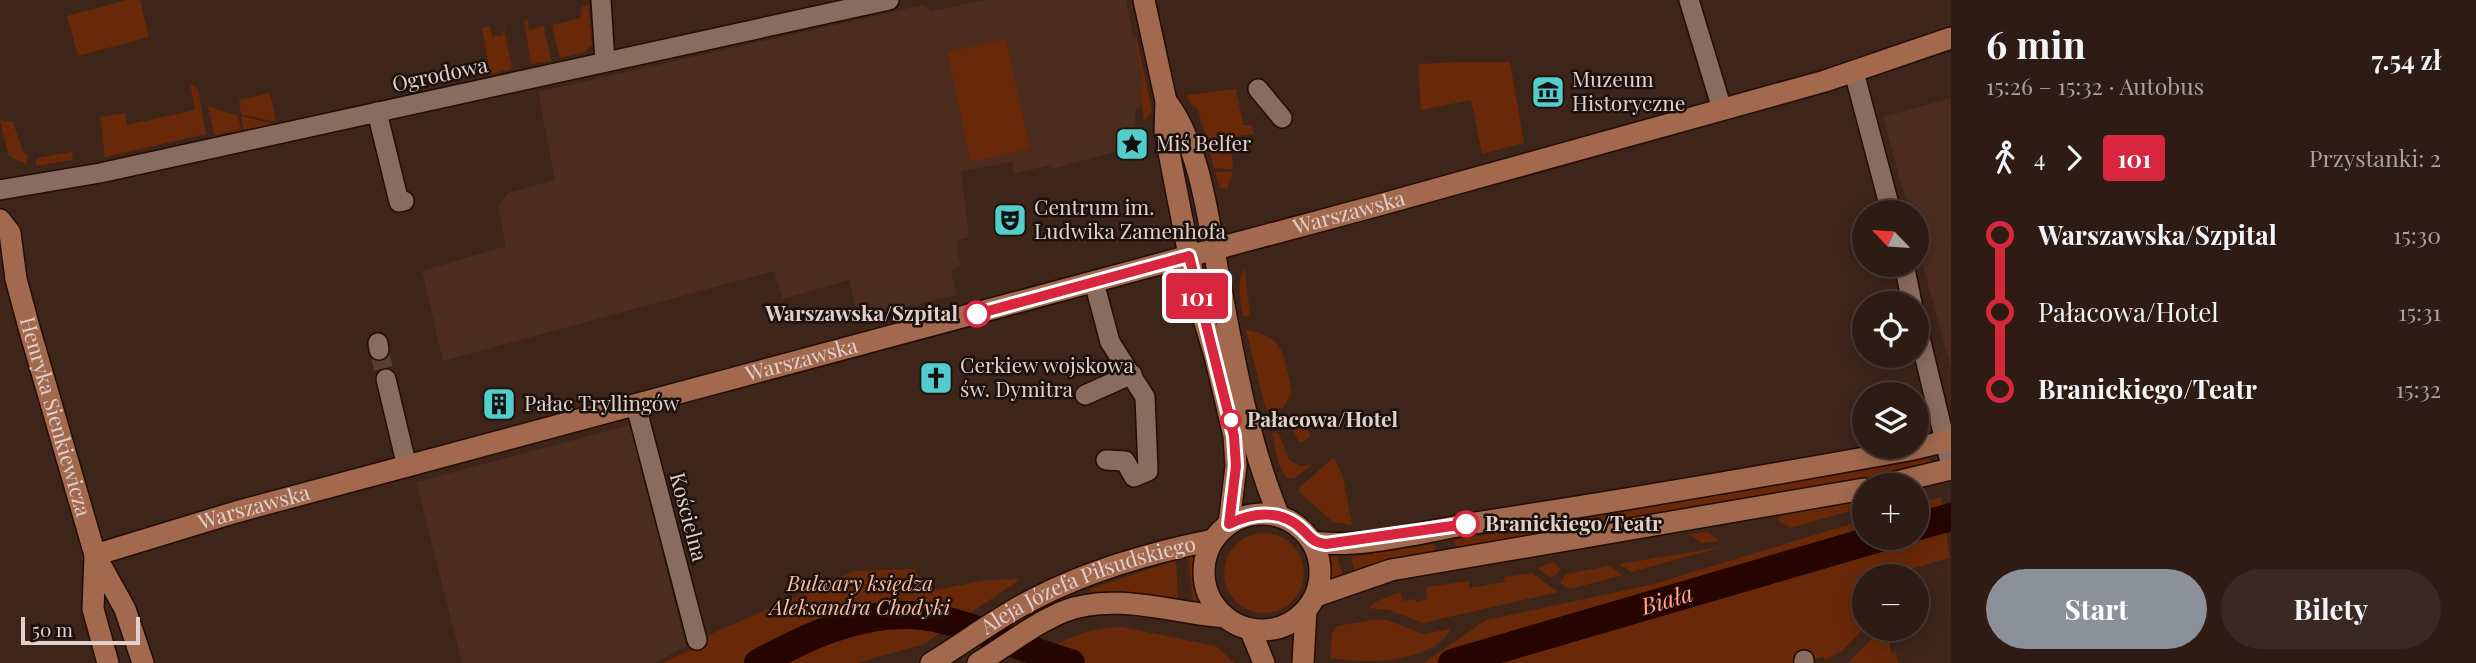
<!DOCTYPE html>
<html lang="pl">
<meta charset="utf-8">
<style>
body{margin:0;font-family:"Playfair Display",serif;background:#3a2922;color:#f1f3f6;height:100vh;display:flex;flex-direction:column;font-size:26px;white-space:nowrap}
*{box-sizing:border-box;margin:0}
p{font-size:23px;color:#a7a1a0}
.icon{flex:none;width:38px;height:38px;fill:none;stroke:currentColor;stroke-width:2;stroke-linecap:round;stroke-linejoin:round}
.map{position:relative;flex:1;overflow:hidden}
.sheet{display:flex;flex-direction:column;background:#2e1c14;width:525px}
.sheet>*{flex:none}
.badge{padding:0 14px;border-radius:5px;font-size:24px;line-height:46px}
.needle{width:46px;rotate:295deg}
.tools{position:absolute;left:1852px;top:200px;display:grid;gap:14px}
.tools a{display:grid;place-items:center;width:77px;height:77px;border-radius:50%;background:#2e1c14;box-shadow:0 4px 18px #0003,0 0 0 2px #493a34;font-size:35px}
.scale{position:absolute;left:21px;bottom:18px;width:119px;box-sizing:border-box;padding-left:7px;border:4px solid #e1d0ca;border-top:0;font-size:19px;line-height:24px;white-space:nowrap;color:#e1d0ca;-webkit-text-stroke:5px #1c110c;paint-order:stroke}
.map>.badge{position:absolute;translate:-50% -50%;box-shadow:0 0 0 4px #fff}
.legs{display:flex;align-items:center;gap:10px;height:77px;padding:0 35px;font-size:23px}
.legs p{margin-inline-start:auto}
.overview{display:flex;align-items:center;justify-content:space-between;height:119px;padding:0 35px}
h1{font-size:38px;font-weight:700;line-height:52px}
.primary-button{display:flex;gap:14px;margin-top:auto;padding:14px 35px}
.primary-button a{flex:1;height:80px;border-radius:42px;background:#8c9099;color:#fff;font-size:28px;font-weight:700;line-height:80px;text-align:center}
.primary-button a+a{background:#3a2922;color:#f1f3f6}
ul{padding:0 35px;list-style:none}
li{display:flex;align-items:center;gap:24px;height:77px;font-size:26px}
li i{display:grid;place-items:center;width:10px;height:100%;margin:0 9px;background:currentColor}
li i::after{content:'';width:18px;height:18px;margin:-9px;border:5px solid;border-radius:50%;background:#2e1c14}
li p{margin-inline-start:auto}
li:first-child i{background:linear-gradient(#0000 50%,currentColor 0)}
li:last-child i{background:linear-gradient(currentColor 50%,#0000 0)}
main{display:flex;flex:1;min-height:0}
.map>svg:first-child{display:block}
.built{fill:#4b2c1f}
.green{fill:#692908}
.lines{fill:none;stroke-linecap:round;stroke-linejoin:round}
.river{stroke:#260500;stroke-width:28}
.street-tunnel{stroke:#563f34;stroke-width:19;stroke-dasharray:19 10;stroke-linecap:butt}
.street-casing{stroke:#230d04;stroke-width:22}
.secondary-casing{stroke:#230d04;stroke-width:24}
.street{stroke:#896c60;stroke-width:19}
.secondary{stroke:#a2694f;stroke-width:21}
.line-1-casing{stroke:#fff;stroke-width:16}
.line-1{stroke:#d7263d;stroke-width:10}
.stop-1-dot{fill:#fff;stroke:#d7263d;stroke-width:3.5}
.labels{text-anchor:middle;stroke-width:5;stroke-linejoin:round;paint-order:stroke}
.street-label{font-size:21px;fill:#e1d0ca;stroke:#1c110c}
.poi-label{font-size:21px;fill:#e1d0ca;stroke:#1c110c;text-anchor:start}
.stop-label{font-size:21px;font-weight:bold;fill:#e1d0ca;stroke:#1c110c;text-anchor:start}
.park-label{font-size:21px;font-style:italic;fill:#f7baa1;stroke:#1c110c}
.water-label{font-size:23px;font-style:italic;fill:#fdac8b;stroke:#1c110c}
</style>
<main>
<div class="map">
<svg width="1951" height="663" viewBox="0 0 1951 663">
<rect width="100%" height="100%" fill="#3d251a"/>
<g class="built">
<path d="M985 0H1126L1143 83 1140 84 1144 102 1135 110 1136 146 1052 169 1050 165 1014 174 1012 162 961 171 969 237 958 240 956 247 961 266 951 271 957 295 858 318 849 280 783 299 774 271 443 361 422 271 506 246 498 206 508 193 555 180 538 92 923 5 932 11Z"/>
<path d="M1951 98V369L1916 240V212H1909L1883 117Z"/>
<path d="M630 425 686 646 655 663H462L416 482Z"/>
</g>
<g class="green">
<path d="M127 0H140L149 37 78 56 67 16Z"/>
<path d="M588 4 592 45 585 52 560 58 552 25 581 18 582 7Z"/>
<path d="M524 20 528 21 529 30 544 26 551 61 531 64Z"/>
<path d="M490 26 492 37 503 35 504 27 512 69 490 74 482 28Z"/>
<path d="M1136 36 1152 111 1144 122 1140 84 1143 83 1134 38Z"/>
<path d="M1006 39 1030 149 971 162 947 52Z"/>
<path d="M1464 62H1510L1524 143 1482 154 1471 100 1421 110 1418 64Z"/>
<path d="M190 83 198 89 206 134 105 157 100 117 125 113 127 125 195 110Z"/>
<path d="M1236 89 1243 125H1251L1254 134 1230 137 1233 169 1214 168 1198 109 1189 102 1187 95Z"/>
<path d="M270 93 276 122 241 114 239 100Z"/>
<path d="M208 106 238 116 241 130 214 135Z"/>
<path d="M241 116 273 124 244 130Z"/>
<path d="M0 120 13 122 22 150 28 155 26 164 9 156Z"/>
<path d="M72 152 73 160 35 166 37 158Z"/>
<path d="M1215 172H1233L1227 189 1220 188Z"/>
<path d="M1245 268 1250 316H1243C1240 298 1236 284 1245 268Z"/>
<path d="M1246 330C1286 336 1284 358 1292 392L1283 408 1266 410Z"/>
<path d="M1305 416 1310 437 1300 443 1290 426Z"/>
<path d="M1272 432 1279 434 1289 460 1301 466 1312 465 1294 478H1286L1278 462Z"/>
<path d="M1334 457 1343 477 1352 525 1333 522 1299 492 1300 487Z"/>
<path d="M1928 459 1937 464 1693 512 1458 548 1453 543 1456 540Z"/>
<path d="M1941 497 1950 558 1883 576H1864V628L1842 651 1825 660 1824 657 1793 663H1424L1486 620 1650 585 1864 520V537H1916V504Z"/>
<path d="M1864 499V507L1790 528 1778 520 1780 515Z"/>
<path d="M1707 532 1720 541 1702 543 1689 534Z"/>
<circle cx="1264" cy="573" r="40"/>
<path d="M1435 544 1436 552 1355 574 1351 557Z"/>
<path d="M1722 547 1631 572 1619 564Z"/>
<path d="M1202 550 1199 575 1204 603 1193 602 1188 556Z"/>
<path d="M1329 556H1337L1344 580 1329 587Z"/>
<path d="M1176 560 1178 598 1112 591 1091 592 1090 589Z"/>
<path d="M1553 562 1560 568 1557 575 1550 577 1538 568Z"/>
<path d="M1609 566 1623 575 1570 589 1560 583 1566 574Z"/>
<path d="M915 569 927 592 985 580 1021 579 924 644 857 663H663L700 645 711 634 855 571Z"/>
<path d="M1532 573 1558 592 1423 623 1389 610 1368 608 1377 601 1401 592 1403 601 1415 599 1416 602 1427 599 1426 587 1469 581V588L1505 582 1504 577Z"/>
<path d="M1373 620H1387L1423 634 1450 629C1448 636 1442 640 1436 645 1406 663 1365 663 1330 658L1332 634 1337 626Z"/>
<path d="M1122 627 1216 646 1234 663H1028C1062 640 1080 629 1122 627Z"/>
<path d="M1882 628H1887L1891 653 1896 652 1898 663H1848Z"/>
</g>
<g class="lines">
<g class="river">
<path d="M1916 527 1951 517"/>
<path d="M758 663C805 638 855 613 910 615 965 618 1018 649 1071 663"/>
<path id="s1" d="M1452 663 1883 537"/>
</g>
<path class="street-tunnel" d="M379 350 386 379"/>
<defs>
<g id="street">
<path d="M601 0 605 62"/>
<path d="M1689 0 1722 109"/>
<path d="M1854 72 1891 212"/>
<path d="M1258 89 1282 118"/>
<path d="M377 112 399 202 404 201"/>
<path d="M0 190 100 173 889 0"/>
<path d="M1904 264 1912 303"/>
<path d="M1094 282 1110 342 1145 397 1148 471 1134 477 1125 461 1106 460"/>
<path d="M1916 321 1951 466"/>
<path d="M378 343 379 350"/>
<path d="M386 379 407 467"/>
<path d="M1085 395 1132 374"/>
<path d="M636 406 697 640"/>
<path d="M1804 660V663"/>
</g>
<g id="secondary">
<path d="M1144 0 1166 101 1165 132 1197 296 1215 356 1234 436 1236 466 1229 524"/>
<path d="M1166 101C1202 147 1210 232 1221 289 1235 364 1249 445 1279 516"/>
<path id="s2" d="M0 220 10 233 16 279 30 331 95 555 125 609 143 663"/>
<path d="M1884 485 1951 469"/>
<circle cx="1262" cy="572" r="58"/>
<path d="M1312 542C1361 549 1426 531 1475 523 1620 501 1765 476 1909 450L1951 440"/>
<path id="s3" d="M95 555 236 512 1379 205 1825 81 1951 38"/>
<path d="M95 557 93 609 108 663"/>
<path d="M1316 596 1391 570 1864 489"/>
<path d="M1250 629 1264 663"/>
<path id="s4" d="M931 663C966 642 999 616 1036 598 1090 570 1154 552 1213 540"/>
<path d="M978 663C1006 646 1035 623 1065 611 1114 592 1174 613 1225 617"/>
<path d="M1303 663 1306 611"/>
</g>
</defs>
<use href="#street" class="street-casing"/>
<use href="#secondary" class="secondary-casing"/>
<use href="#street" class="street"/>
<use href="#secondary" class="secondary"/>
</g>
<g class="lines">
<defs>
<path id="line-1" d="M977 314 1189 256 1234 436 1236 466 1229 524C1254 512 1282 509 1303 530 1312 539 1313 542 1326 544L1466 524"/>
</defs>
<use href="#line-1" class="line-1-casing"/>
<use href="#line-1" class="line-1"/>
</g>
<defs>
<symbol id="museum-square" viewBox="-11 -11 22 22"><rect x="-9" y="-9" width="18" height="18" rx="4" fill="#53cdcb" stroke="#1c110c"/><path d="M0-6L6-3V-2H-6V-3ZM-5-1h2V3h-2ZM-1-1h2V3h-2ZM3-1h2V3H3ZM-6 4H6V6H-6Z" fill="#111"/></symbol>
<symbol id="sight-square" viewBox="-11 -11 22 22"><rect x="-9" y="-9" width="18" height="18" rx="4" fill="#53cdcb" stroke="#1c110c"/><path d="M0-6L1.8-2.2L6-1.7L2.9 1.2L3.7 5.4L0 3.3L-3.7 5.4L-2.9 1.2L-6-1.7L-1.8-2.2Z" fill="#111"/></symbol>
<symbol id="theatre-square" viewBox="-11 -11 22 22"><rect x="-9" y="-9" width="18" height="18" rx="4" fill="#53cdcb" stroke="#1c110c"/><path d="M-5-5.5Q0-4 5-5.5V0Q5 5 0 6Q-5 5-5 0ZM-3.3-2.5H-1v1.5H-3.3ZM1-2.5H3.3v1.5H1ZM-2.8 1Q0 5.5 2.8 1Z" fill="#111"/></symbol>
<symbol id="church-square" viewBox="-11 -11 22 22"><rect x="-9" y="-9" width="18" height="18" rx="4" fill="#53cdcb" stroke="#1c110c"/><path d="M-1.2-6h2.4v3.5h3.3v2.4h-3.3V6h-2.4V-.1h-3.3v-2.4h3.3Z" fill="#111"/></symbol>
<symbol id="building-square" viewBox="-11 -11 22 22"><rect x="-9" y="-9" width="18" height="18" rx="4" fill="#53cdcb" stroke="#1c110c"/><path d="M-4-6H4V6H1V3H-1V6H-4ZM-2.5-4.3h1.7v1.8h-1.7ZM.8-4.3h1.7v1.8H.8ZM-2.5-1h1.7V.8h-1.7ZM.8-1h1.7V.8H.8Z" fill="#111"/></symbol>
</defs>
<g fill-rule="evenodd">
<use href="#museum-square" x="1529" y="73" width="38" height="38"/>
<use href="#sight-square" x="1113" y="125" width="38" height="38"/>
<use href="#theatre-square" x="991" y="201" width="38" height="38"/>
<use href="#church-square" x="917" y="359" width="38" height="38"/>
<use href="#building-square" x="480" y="385" width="38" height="38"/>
</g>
<g class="stop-1-dot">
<circle cx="977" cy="314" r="12"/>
<circle cx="1231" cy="420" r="9"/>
<circle cx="1466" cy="524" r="12"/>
</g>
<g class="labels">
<g class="street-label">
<text transform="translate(440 75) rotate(-12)" y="7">Ogrodowa</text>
<text dy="7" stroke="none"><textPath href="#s3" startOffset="1300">Warszawska</textPath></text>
<text dy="7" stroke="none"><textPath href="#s3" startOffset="733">Warszawska</textPath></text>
<text dy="7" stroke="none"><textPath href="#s2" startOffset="206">Henryka Sienkiewicza</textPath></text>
<text dy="7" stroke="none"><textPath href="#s3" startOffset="166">Warszawska</textPath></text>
<text transform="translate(688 517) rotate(75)" y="7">Kościelna</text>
<text dy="7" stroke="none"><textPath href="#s4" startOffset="177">Aleja Józefa Piłsudskiego</textPath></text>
</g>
<g class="poi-label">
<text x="1572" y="87">Muzeum<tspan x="1572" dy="24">Historyczne</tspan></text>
<text x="1156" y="151">Miś Belfer</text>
<text x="1034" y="215">Centrum im.<tspan x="1034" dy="24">Ludwika Zamenhofa</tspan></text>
<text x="960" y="373">Cerkiew wojskowa<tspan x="960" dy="24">św. Dymitra</tspan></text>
<text x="524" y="411">Pałac Tryllingów</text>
</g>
<g class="stop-label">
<text x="958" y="321" text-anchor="end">Warszawska/Szpital</text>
<text x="1247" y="427">Pałacowa/Hotel</text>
<text x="1485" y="531">Branickiego/Teatr</text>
</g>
<g class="park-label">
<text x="860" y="591">Bulwary księdza<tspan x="860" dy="24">Aleksandra Chodyki</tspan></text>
</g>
<g class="water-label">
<text dy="8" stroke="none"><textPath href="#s1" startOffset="224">Biała</textPath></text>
</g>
</g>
</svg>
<div class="tools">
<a><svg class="needle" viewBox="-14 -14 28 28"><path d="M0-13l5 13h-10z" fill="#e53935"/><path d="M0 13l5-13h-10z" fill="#a7a1a0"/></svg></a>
<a><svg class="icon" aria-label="locate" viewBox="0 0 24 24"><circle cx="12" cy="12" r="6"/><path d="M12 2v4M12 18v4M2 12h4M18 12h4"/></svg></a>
<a><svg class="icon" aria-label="layers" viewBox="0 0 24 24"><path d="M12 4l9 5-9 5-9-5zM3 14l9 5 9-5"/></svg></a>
<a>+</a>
<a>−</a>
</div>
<div class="scale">50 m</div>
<b class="badge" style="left:1197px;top:296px;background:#d7263d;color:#fff">101</b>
</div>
<section class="sheet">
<div class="overview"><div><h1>6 min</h1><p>15:26 – 15:32 · Autobus</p></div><b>7.54 zł</b></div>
<div class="legs"><svg class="icon" aria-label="walk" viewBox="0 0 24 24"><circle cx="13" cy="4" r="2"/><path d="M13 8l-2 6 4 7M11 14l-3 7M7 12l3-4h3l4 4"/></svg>4<svg class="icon" aria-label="forward" viewBox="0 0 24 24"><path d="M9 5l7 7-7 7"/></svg><b class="badge" style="background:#d7263d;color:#fff">101</b><p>Przystanki: 2</p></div>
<ul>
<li><i style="color:#d7263d"></i><b>Warszawska/Szpital</b><p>15:30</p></li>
<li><i style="color:#d7263d"></i><span>Pałacowa/Hotel</span><p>15:31</p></li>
<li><i style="color:#d7263d"></i><b>Branickiego/Teatr</b><p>15:32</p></li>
</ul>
<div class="primary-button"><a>Start</a><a>Bilety</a></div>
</section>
</main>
